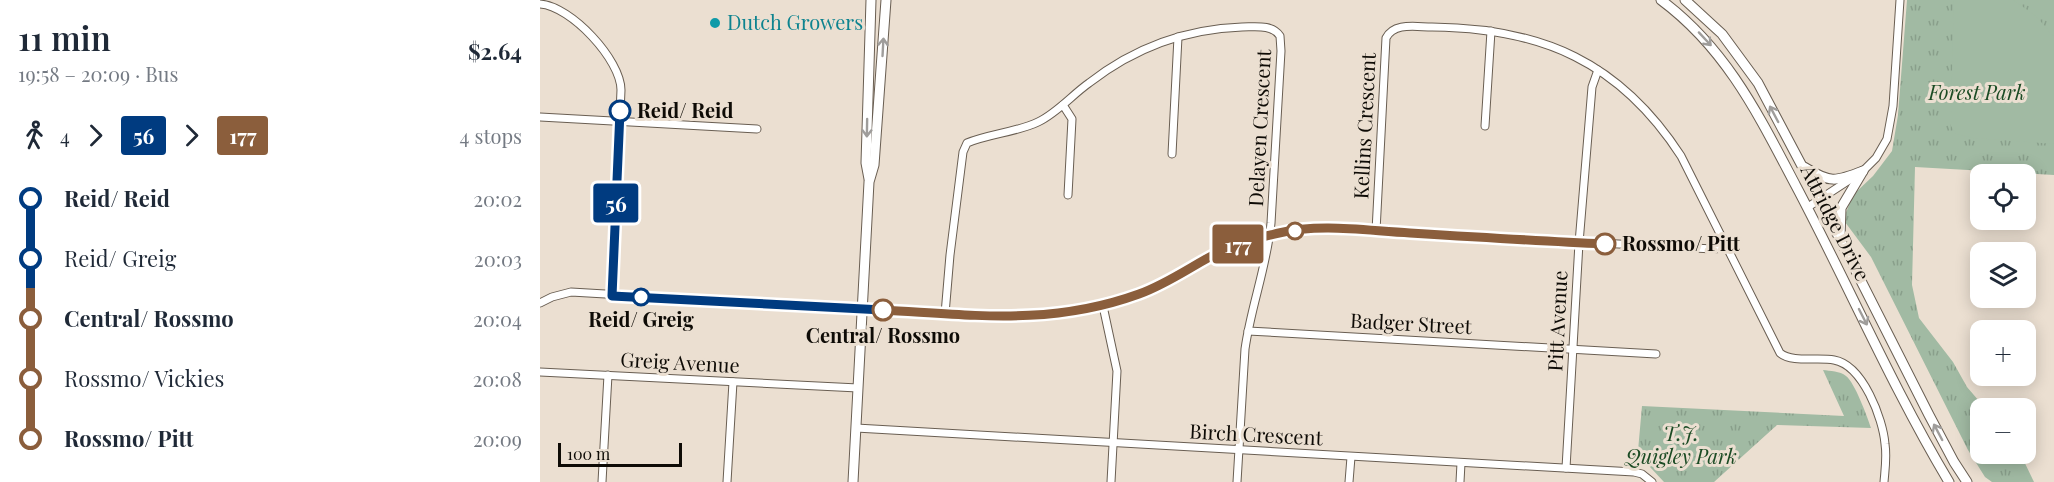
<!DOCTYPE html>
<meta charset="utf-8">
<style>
body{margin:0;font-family:"Playfair Display",serif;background:#f6f6f7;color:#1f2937;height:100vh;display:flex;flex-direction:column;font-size:22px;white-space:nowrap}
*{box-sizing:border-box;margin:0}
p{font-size:20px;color:#747a83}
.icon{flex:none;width:33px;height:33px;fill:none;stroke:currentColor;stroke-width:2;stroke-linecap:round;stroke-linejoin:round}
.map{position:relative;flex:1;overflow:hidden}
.drawer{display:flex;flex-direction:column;background:#fff;width:540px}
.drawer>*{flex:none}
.badge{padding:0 12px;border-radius:4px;font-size:21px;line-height:39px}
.buttons{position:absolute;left:1430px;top:164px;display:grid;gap:12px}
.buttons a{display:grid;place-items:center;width:66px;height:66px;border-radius:12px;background:#fff;box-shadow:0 3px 15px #0003;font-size:30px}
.scale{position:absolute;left:18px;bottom:15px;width:124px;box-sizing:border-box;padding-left:6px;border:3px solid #0e0b06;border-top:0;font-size:16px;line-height:21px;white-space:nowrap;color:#0e0b06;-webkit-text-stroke:4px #ebdfd1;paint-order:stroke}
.map>.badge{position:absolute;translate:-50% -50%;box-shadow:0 0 0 3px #fff}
.legs{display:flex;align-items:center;gap:9px;height:66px;padding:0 18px;font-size:20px}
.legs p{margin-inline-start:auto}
.head{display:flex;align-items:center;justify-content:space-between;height:102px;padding:0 18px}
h1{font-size:33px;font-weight:600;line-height:45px}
ul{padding:0 18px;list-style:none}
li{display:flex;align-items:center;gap:21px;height:60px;font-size:22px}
li i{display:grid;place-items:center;width:9px;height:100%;margin:0 8px;background:currentColor}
li i::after{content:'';width:15px;height:15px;margin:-8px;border:4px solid;border-radius:50%;background:#fff}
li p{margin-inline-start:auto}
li:first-child i{background:linear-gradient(#0000 50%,currentColor 0)}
li:last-child i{background:linear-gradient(currentColor 50%,#0000 0)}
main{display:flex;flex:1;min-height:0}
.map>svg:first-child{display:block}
.grass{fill:url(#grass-tufts)}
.pitch{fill:#a1baa3}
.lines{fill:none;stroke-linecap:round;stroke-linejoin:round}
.street-casing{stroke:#695e52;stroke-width:9}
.secondary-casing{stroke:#695e52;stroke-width:11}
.street{stroke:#fff;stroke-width:7}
.secondary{stroke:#fff;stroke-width:9}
.oneway{stroke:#9f9d9b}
.line-1-casing{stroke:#fff;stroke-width:14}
.line-2-casing{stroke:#fff;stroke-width:14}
.line-1{stroke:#003b80;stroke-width:9}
.line-2{stroke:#8b5e3c;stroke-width:9}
.culture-dot{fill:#0f9aa8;stroke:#ebdfd1;stroke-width:2}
.stop-1-dot{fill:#fff;stroke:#003b80;stroke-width:3}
.stop-2-dot{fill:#fff;stroke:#8b5e3c;stroke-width:3}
.labels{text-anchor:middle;stroke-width:6;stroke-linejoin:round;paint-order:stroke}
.culture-label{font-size:20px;fill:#0d838f;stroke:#ebdfd1;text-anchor:start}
.park-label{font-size:20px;font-style:italic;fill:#1b4b24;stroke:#ebdfd1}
.stop-label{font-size:20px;font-weight:bold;fill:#0e0b06;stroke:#ebdfd1;text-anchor:start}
.street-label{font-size:20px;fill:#0e0b06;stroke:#ebdfd1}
</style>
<main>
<section class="drawer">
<div class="head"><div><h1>11 min</h1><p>19:58 – 20:09 · Bus</p></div><b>$2.64</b></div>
<div class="legs"><svg class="icon" aria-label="walk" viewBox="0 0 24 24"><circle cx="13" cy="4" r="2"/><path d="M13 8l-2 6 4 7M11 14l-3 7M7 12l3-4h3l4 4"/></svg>4<svg class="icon" aria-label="forward" viewBox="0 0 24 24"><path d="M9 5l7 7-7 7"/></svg><b class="badge" style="background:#003b80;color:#fff">56</b><svg class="icon" aria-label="forward" viewBox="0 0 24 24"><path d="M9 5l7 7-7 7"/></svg><b class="badge" style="background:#8b5e3c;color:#fff">177</b><p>4 stops</p></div>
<ul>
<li><i style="color:#003b80"></i><b>Reid/ Reid</b><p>20:02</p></li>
<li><i style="color:#003b80"></i><span>Reid/ Greig</span><p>20:03</p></li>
<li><i style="color:#8b5e3c"></i><b>Central/ Rossmo</b><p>20:04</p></li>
<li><i style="color:#8b5e3c"></i><span>Rossmo/ Vickies</span><p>20:08</p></li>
<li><i style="color:#8b5e3c"></i><b>Rossmo/ Pitt</b><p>20:09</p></li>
</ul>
</section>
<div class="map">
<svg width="1514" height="482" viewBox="0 0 1514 482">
<defs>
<pattern id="grass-tufts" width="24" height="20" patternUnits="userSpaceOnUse" patternTransform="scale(1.5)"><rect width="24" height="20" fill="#a1baa3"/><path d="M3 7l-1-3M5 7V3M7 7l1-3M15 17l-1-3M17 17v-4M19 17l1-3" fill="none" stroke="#899f8b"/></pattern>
</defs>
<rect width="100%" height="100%" fill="#ebdfd1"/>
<g class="grass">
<path d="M1367 0H1514V175L1375 167 1372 285 1379 318 1413 362 1427 387 1445 408H1440V453H1480L1494 482H1452L1445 477 1428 450 1331 257 1305 222V215L1313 195 1333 176 1352 151 1358 115Z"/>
<path d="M1283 370C1290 371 1300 371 1306 376 1315 383 1327 416 1331 428L1237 425 1174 482H1124L1110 467 1097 462 1102 406 1304 416Z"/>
</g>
<path class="pitch" d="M1414 0H1473L1496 16 1514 37V144L1433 138 1416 134 1411 126V113Z"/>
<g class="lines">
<defs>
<g id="street">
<path d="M0 4C31 6 81 60 81 90L72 296"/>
<path d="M523 105 532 119 528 195"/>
<path d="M0 117 217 129"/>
<path d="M945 126 951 31"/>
<path d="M632 154 638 37"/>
<path d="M1268 207 1323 171 1336 158 1347 139 1353 106 1360 0"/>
<path d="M836 231 846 38C854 22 876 27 892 27 1002 28 1080 62 1141 156L1240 353C1252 363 1278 357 1294 360 1323 365 1343 419 1345 444 1347 457 1345 470 1344 482"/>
<path d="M0 303 12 297 31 292 464 317 516 314 571 304 617 287 688 248 740 233 765 230 836 231 1173 249 1185 248"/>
<path d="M563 306 577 371 571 482"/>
<path d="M405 314 410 255 423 152 427 143C449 134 477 132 498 122 517 113 532 95 549 83 594 48 645 29 702 27 715 27 732 24 740 36L741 51 731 223C727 266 711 306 705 349L697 482"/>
<path d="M708 331 1116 354"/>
<path d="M0 372 318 388"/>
<path d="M316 428 1094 472 1102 474 1112 482"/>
<path d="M1026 468 1039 243 1052 87 1058 70"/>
<path d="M62 482 68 375"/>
<path d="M187 482 193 382"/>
<path d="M809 482 811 457"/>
<path d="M920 482 921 463"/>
</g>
<g id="secondary">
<path d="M1121 0C1187 49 1219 116 1256 186 1308 284 1352 387 1409 482"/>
<path d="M1145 0 1182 34 1218 83 1280 200 1389 415 1414 462 1427 482"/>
<path d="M1264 167C1290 183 1295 182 1323 171"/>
<path d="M329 179 326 163 331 0"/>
<path d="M1300 238 1301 208 1323 171"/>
<path d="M313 482 329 182 334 165 346 0"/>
</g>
</defs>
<use href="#street" class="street-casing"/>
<use href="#secondary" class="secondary-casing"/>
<use href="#street" class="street"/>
<use href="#secondary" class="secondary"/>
</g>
<defs><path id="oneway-shaft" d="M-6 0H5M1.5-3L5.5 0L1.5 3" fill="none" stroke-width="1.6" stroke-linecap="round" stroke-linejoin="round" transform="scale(1.5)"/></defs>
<g class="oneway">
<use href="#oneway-shaft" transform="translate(1165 39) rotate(47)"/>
<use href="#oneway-shaft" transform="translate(343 47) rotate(-87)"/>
<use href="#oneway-shaft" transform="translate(1234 114) rotate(-118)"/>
<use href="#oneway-shaft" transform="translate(327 128) rotate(91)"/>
<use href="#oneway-shaft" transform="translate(1323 317) rotate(63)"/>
<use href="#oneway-shaft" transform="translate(1398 432) rotate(-118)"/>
</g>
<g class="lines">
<defs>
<path id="line-1" d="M80 111 72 296 343 310"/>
<path id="line-2" d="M343 310C434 315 511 326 599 294 630 283 657 262 687 248 703 241 722 237 739 233 781 223 828 231 870 233 935 237 1000 241 1065 244"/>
</defs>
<use href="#line-1" class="line-1-casing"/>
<use href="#line-2" class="line-2-casing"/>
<use href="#line-1" class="line-1"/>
<use href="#line-2" class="line-2"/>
</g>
<circle class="culture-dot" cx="175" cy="23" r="6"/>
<g class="stop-1-dot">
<circle cx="80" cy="111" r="10"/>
<circle cx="101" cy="297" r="8"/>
</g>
<g class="stop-2-dot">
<circle cx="755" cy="231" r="8"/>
<circle cx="1065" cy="244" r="10"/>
<circle cx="343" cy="310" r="10"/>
</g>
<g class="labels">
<g class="culture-label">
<text x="187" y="30">Dutch Growers</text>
</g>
<g class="park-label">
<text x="1437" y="100">Forest Park</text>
<text x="1141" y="441">T.J.<tspan x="1141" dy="23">Quigley Park</tspan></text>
</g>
<g class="stop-label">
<text x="97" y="118">Reid/ Reid</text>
<text x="1082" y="251">Rossmo/ Pitt</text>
<text x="101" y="327" text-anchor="middle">Reid/ Greig</text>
<text x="343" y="343" text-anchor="middle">Central/ Rossmo</text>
</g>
<g class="street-label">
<text transform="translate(825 126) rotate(-87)" y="7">Kellins Crescent</text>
<text transform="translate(720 128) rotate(-87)" y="7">Delayen Crescent</text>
<text transform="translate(1295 223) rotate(63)" y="7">Attridge Drive</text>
<text transform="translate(1018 321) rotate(-87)" y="7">Pitt Avenue</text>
<text transform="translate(871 324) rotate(3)" y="7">Badger Street</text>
<text transform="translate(140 363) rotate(3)" y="7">Greig Avenue</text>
<text transform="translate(716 435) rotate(3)" y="7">Birch Crescent</text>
</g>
</g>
</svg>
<div class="buttons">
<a><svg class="icon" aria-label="locate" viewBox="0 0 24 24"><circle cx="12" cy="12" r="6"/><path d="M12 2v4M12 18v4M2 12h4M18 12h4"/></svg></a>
<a><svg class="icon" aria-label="layers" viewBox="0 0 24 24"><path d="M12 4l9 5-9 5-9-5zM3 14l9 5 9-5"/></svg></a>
<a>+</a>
<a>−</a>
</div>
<div class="scale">100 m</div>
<b class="badge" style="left:76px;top:203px;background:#003b80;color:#fff">56</b>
<b class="badge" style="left:698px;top:244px;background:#8b5e3c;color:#fff">177</b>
</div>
</main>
